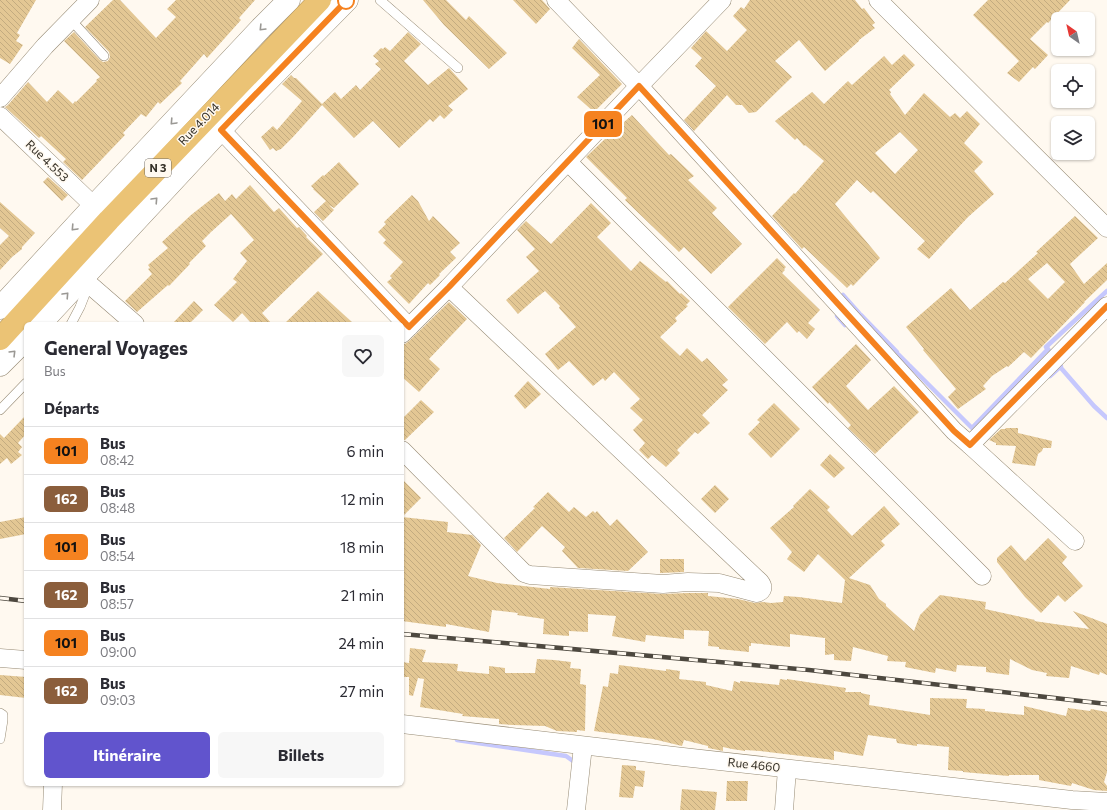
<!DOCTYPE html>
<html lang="fr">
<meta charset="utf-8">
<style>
body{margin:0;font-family:Commissioner,sans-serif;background:#f7f7f7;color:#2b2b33;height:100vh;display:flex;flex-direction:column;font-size:15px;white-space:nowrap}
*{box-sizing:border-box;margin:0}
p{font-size:13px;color:#7c7c81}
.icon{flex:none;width:22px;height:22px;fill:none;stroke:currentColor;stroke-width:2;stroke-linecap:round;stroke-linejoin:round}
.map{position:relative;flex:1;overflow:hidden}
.sheet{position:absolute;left:24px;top:322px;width:380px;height:464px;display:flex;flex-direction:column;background:#fff;border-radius:6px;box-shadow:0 1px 3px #0004}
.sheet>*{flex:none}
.badge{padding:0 8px;border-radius:6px;font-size:14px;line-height:26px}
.needle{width:26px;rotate:326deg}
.fabs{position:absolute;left:1051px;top:12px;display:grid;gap:8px}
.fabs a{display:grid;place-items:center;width:44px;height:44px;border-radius:6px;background:#fff;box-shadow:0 1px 3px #0004;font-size:20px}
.map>.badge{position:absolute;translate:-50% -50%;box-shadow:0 0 0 2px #fff}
h2{padding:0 20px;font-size:15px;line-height:36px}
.round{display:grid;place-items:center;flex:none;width:42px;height:42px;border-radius:6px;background:#f7f7f7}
.summary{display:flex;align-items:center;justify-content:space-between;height:68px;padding:0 20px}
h1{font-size:19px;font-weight:700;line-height:30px}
.primary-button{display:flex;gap:8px;margin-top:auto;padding:8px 20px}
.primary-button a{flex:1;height:46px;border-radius:6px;background:#6154cd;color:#fff;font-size:16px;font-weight:700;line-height:46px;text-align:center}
.primary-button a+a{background:#f7f7f7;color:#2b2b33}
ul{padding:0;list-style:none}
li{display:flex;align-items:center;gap:12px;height:48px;padding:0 20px;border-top:1px solid #e1e1e2}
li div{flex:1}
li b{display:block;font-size:15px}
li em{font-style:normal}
li .badge{min-width:44px;font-weight:700;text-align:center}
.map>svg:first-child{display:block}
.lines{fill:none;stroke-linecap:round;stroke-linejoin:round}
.stream{stroke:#c6c8fd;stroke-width:4.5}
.building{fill:url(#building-back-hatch);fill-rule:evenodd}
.lane-casing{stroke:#968a74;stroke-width:10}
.street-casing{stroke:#968a74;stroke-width:19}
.secondary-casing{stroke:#968a74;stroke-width:23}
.highway-casing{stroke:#ac905a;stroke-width:23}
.lane{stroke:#fff;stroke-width:9}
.street{stroke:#fff;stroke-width:18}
.secondary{stroke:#fff;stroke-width:22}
.highway{stroke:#ebc375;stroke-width:22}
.rail-casing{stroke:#4d483f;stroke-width:4.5}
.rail{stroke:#fff9f0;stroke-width:3;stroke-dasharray:9;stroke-linecap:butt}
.oneway{stroke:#9a9894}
.line-casing{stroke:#fff;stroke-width:9}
.line{stroke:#f58220;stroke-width:6}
.stop-dot{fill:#fff;stroke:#f58220;stroke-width:2}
.labels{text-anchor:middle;stroke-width:3;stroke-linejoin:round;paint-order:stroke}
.shield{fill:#fff9f0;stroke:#726d64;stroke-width:1}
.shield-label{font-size:11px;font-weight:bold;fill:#363128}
.street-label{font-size:12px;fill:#363128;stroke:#fff9f0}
</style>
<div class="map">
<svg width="1107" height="810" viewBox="0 0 1107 810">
<defs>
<pattern id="building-back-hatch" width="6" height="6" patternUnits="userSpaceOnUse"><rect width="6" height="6" fill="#e3c794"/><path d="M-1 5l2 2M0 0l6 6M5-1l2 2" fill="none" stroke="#c3ab80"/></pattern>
</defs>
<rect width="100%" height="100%" fill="#fff9f0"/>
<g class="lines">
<g class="stream">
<path d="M843 295 859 313"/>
<path d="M861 315 897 352"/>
<path d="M837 316 845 325"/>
<path d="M899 355 908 364"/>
<path d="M1053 356 1046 347 1107 291"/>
<path d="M910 366 972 428 1048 349"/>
<path d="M1061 368 1094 406 1107 418"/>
<path d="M1050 376 1061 366 1058 362"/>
<path d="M457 740 566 756 573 761"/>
</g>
</g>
<g class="building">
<path d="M0 0H36L17 33 20 35 16 41 23 45 10 64 0 58Z"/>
<path d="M113 0H120L156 38 176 17 167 9 176 0H255L239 18 241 20 207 58 204 54 180 81 182 83 160 104 158 102 146 117 141 114 123 133 125 135 82 180 63 162 66 159 41 136 39 138 5 107 8 105 28 82 47 102 58 90 73 104 75 101 76 102 97 81 96 80 100 77 64 41 74 32 100 60 103 62 108 61 110 57 109 52 85 27Z"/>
<path d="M423 0H446L466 20 469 16 507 53 489 69 444 25Z"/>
<path d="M513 0H542L550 9 536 24Z"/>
<path d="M750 0H855L862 9 864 8 875 23 872 25 875 28 859 40V41L825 71 799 40 775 61 792 77 756 112 749 113 742 105H736L727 95 694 131 684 120 716 86 695 66 702 58 691 48 706 31 727 51 747 30 733 16 741 7 744 9Z"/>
<path d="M988 0H1070L1048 23 1047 22 1030 39 1048 55 1035 69 1033 67 1019 82 1007 73 1019 61 973 15Z"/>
<path d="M408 32 421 44 404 61 428 85 449 68 468 89 448 106 453 110 444 119 440 115 433 122 430 119 399 148 373 121 354 138 322 105 293 137 281 149 276 151 273 148 270 150 261 137 273 126 277 130 302 101 282 84 291 75 294 78H296L322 104 335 92 341 99 356 85 360 90 381 69 375 64 379 61 373 56 381 48 383 49 385 47 390 51 392 49Z"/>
<path d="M579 39 622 84 594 112 577 97 600 75 572 48Z"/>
<path d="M904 54 915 65 889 90 891 92 890 94 905 115 924 93 950 117 955 113 960 118 967 111 980 124 964 143 983 162 974 171 994 194 968 217 929 259 917 249 925 241 873 191 871 193 857 180 835 204 880 258 853 286 851 284 847 288 804 247 802 249 772 216 794 193 795 194 824 161 805 145 804 146 797 138 795 140 775 121 812 92 824 104 848 81 852 85 884 56 892 65ZM900 132 918 150 895 174 875 153Z"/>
<path d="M632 115 669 155 671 154 694 176 688 180 717 208 712 213 742 244 711 274 684 247 679 252 625 200 627 198 586 157 606 138Z"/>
<path d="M339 162 359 184 334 208 329 205 334 210 323 221 314 212 326 201 313 189H314L311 186 323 175 324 176Z"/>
<path d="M48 177 68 195 62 201 43 182Z"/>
<path d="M250 185 274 212 279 208 297 228 299 227 307 236 306 237 323 254 262 313 272 324H252L242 313 233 322 214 305 237 282 233 279 247 261 240 253 254 240 231 214 211 232 202 241 206 246 189 263 190 264 169 286 168 285 137 312 125 301 152 274 148 269 150 268 148 265 168 248 162 242 191 215 219 193 225 201 232 194 236 199Z"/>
<path d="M412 195 418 201 429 221 433 216 460 243 450 252 456 258 439 274 440 275 430 285 428 283 409 304 387 282 392 278 390 276 403 262 383 243 386 240 378 232 386 224 384 222Z"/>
<path d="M0 202 35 233 22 247V249L12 257 0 270V245L9 236 0 228Z"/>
<path d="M591 203 611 223 597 237 631 271 640 261 666 282 667 281 680 294 681 293 690 301 686 305 688 306 675 318 677 321 660 337 680 356 687 348 702 362 707 358 728 380 722 385 728 390 702 415 710 423 698 434 695 432 677 450 680 453 666 467 652 455 648 459 639 450 645 443 633 430 643 420 630 408 640 399 614 372 605 381 603 378 593 386 569 361 558 370 545 354 576 327 559 308 560 306 545 291 536 298 518 314 506 300 539 271 526 257 535 249 517 230 526 221 551 244Z"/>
<path d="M1075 216 1098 238 1070 264 1084 284 1107 263V280L1084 302H1085L1031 358 1024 352 1008 367 1007 366 992 376 983 386 986 389 958 409 948 397 956 389 923 350 924 349 906 327 951 288 970 310 1003 282 1005 283 1038 253 1036 252ZM1047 263 1065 282 1048 299 1028 279Z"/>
<path d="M777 258 786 267 784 269 785 270 782 273 820 310 808 323 815 329 807 339 799 331 797 333 787 322 765 344 728 307Z"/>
<path d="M318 291 354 324H284Z"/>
<path d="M194 301 203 310 189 324H172Z"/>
<path d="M449 302 467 319 429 359 440 369 419 392 402 377V344H405L409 341Z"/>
<path d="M856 344 871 360 846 386 868 410 894 386 919 412 875 454 848 428 851 425 829 402 828 404 812 387Z"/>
<path d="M528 381 541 394 525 409 514 396Z"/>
<path d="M421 400 434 412 405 440H402V419Z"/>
<path d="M774 403 800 429 771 458 748 434 760 422 757 420Z"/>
<path d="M26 415V434L18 443 22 447 18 452 22 455 11 464 7 458 0 464V434L4 438Z"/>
<path d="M1006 428H1018V433L1052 441 1051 448H1043L1042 451 1038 454 1035 466 1012 463 1016 446 996 445V443L989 440 1001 429H1005Z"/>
<path d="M830 454 845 468 834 478 820 465Z"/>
<path d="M402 479 421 498 402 517 448 522 447 532 472 535 481 545 468 576 497 583 550 589V587L662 594 688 593H708V596L738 599 755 603 763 602 771 603 783 602 784 596 799 597 842 603 845 580 818 554 804 572 787 559 792 552 770 528 794 507 793 506 810 489 830 507 827 510 852 536 884 506 900 524 881 541 885 545 849 578 870 585 879 599 886 604V606L914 631 920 615 940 595 986 602 985 609 1035 620 1034 621 1089 629 1073 611 1107 624V675L1100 672 1099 675 1071 666 1069 678 1046 676 1047 673 1032 670 1010 659 1009 675 986 672V667L957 665 956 672 936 668 935 673 905 667 906 662 887 661 888 656 853 647 851 661 834 660V654L825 655V638L790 634V647L751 643V646H749V652L719 649V647L708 646 709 631 684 630V639L646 635 645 642 612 636 616 616 588 614V632L569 631V636L543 634 544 619 517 615 518 613 492 610 489 632 446 624V627L402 621Z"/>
<path d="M715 485 729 499 715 513 701 499Z"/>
<path d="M548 492 569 512 574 507 586 517 593 511 595 513 597 511 610 526 617 519 648 552 628 571 578 568 562 551 565 547 542 526 517 552 504 538 535 508 533 507Z"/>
<path d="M26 517V534L0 539V522Z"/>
<path d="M1048 538 1067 557 1062 563 1083 586 1065 602 1058 595 1041 613 1025 597 997 562V558L1011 545 1025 561Z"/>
<path d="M660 559H684V572L660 573Z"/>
<path d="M410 648 426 650 422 662 458 664 457 671 489 674V666L505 668V673H535L537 659 554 660 571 662 570 668 581 669 580 684 586 685 585 731 577 730V732L557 731 545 726 513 725 499 724V719L462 716 463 714 420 707 424 679 418 678 413 696 409 695V677H402V662L409 663Z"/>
<path d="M619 665 666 671V669L680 671 679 679 706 682V685L732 691 734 681 740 683V681L779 685 780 679 787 680V679L846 688 845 692H861V693L870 695 869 705 930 715V698L967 699 966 708 985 709V711L1024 715V706L1066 716 1068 708 1090 711 1091 709 1107 712V772L1104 782 1107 786V791L1094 790 1072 783 1071 786 1039 780V775H1009V776L963 772V771L948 770 949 747 917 744V746L897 743 896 739 868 735 863 756 834 751V760L760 751 745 750V751L732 749 723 747V751L708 748V746L684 740 682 746 653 739 594 731 603 686 608 687 610 673 618 674Z"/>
<path d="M0 675 26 677V698L0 695Z"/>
<path d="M622 765 636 766V770L645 771 643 787 635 786 633 798 619 797Z"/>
<path d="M727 781H748L747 801H726Z"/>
<path d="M682 789 717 792 715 810H680Z"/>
</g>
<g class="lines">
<defs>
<g id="lane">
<path d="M380 0 458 68"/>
<path d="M71 20 104 56"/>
<path d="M71 324 80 307 89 284"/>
<path d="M0 410 26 383"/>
<path d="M0 713 3 715V720L0 739"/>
</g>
<g id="street">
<path d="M556 0 639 86 954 431 970 445 1107 306"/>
<path d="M878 0 1107 228"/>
<path d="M0 98 45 46 90 0"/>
<path d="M0 116 94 206"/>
<path d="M221 130 409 327"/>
<path d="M568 162 982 576"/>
<path d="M82 278 135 324"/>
<path d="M402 334 449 287 639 86 722 0"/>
<path d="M970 445 1075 541"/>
<path d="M402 450 520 569 524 573 530 575 663 584 688 582 719 583 757 593C763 591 764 587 760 582L449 287"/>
<path d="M0 658 26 660"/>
<path d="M402 724C625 751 849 776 1072 800L1107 802"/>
<path d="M52 810 53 784"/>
<path d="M576 810 583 746"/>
<path d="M784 810 787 769"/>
</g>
<g id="secondary">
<path d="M0 308 94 206 261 28 289 0"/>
<path d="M40 324 238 111 347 0"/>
<path d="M0 365 26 339"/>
</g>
<path id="highway" d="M0 339 109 220 320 0"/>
</defs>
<use href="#lane" class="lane-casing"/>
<use href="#street" class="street-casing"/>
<use href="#secondary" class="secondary-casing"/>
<use href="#highway" class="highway-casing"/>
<use href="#lane" class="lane"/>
<use href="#street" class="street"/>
<use href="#secondary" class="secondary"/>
<use href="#highway" class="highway"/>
<defs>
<g id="rail">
<path d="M0 598 26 601"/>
<path d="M402 634 809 670 1107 704"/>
</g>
</defs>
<use href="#rail" class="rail-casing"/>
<use href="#rail" class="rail"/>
</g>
<defs><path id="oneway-chevron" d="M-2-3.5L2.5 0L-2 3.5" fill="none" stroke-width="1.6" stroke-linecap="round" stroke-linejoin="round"/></defs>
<g class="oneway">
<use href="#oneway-chevron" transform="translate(262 28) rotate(134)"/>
<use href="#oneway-chevron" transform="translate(173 122) rotate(133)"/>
<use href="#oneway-chevron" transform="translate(155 200) rotate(-47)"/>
<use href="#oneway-chevron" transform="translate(74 228) rotate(133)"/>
<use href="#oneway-chevron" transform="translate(66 295) rotate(-47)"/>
<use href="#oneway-chevron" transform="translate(13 353) rotate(-45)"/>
</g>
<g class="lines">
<defs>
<path id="line" d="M347 0 221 130 409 327 449 287 639 86 954 431 970 445 1107 306"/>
</defs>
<use href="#line" class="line-casing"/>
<use href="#line" class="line"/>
</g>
<circle class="stop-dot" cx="346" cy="1" r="8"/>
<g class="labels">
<rect class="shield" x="145" y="159" width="26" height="18" rx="3"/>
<g class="shield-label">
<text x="158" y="172">N 3</text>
</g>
<g class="street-label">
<text transform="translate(199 124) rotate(-46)" y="4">Rue 4.014</text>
<text transform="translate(47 161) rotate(44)" y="4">Rue 4.553</text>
<text transform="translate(754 765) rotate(6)" y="4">Rue 4660</text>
</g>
</g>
</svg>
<div class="fabs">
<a><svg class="needle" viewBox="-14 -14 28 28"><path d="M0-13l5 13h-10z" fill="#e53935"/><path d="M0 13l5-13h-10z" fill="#7c7c81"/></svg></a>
<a><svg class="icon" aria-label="locate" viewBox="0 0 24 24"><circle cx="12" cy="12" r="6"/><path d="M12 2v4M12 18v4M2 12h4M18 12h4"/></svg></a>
<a><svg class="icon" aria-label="layers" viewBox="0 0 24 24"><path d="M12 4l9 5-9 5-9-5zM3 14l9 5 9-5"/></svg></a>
</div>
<b class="badge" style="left:603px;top:124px;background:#f58220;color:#111">101</b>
<section class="sheet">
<div class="summary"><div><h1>General Voyages</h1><p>Bus</p></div><a class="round"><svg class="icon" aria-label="heart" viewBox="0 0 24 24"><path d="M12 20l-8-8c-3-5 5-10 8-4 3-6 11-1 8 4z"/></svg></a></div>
<h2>Départs</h2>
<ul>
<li><span class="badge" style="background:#f58220;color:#111">101</span><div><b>Bus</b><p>08:42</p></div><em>6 min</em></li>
<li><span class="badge" style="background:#8b5e3c;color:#fff">162</span><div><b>Bus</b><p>08:48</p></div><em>12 min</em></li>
<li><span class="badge" style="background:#f58220;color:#111">101</span><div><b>Bus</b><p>08:54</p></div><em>18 min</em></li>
<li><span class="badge" style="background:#8b5e3c;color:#fff">162</span><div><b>Bus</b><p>08:57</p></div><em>21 min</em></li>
<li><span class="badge" style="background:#f58220;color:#111">101</span><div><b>Bus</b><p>09:00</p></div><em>24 min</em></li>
<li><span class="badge" style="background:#8b5e3c;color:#fff">162</span><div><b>Bus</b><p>09:03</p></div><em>27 min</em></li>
</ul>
<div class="primary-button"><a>Itinéraire</a><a>Billets</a></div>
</section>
</div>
